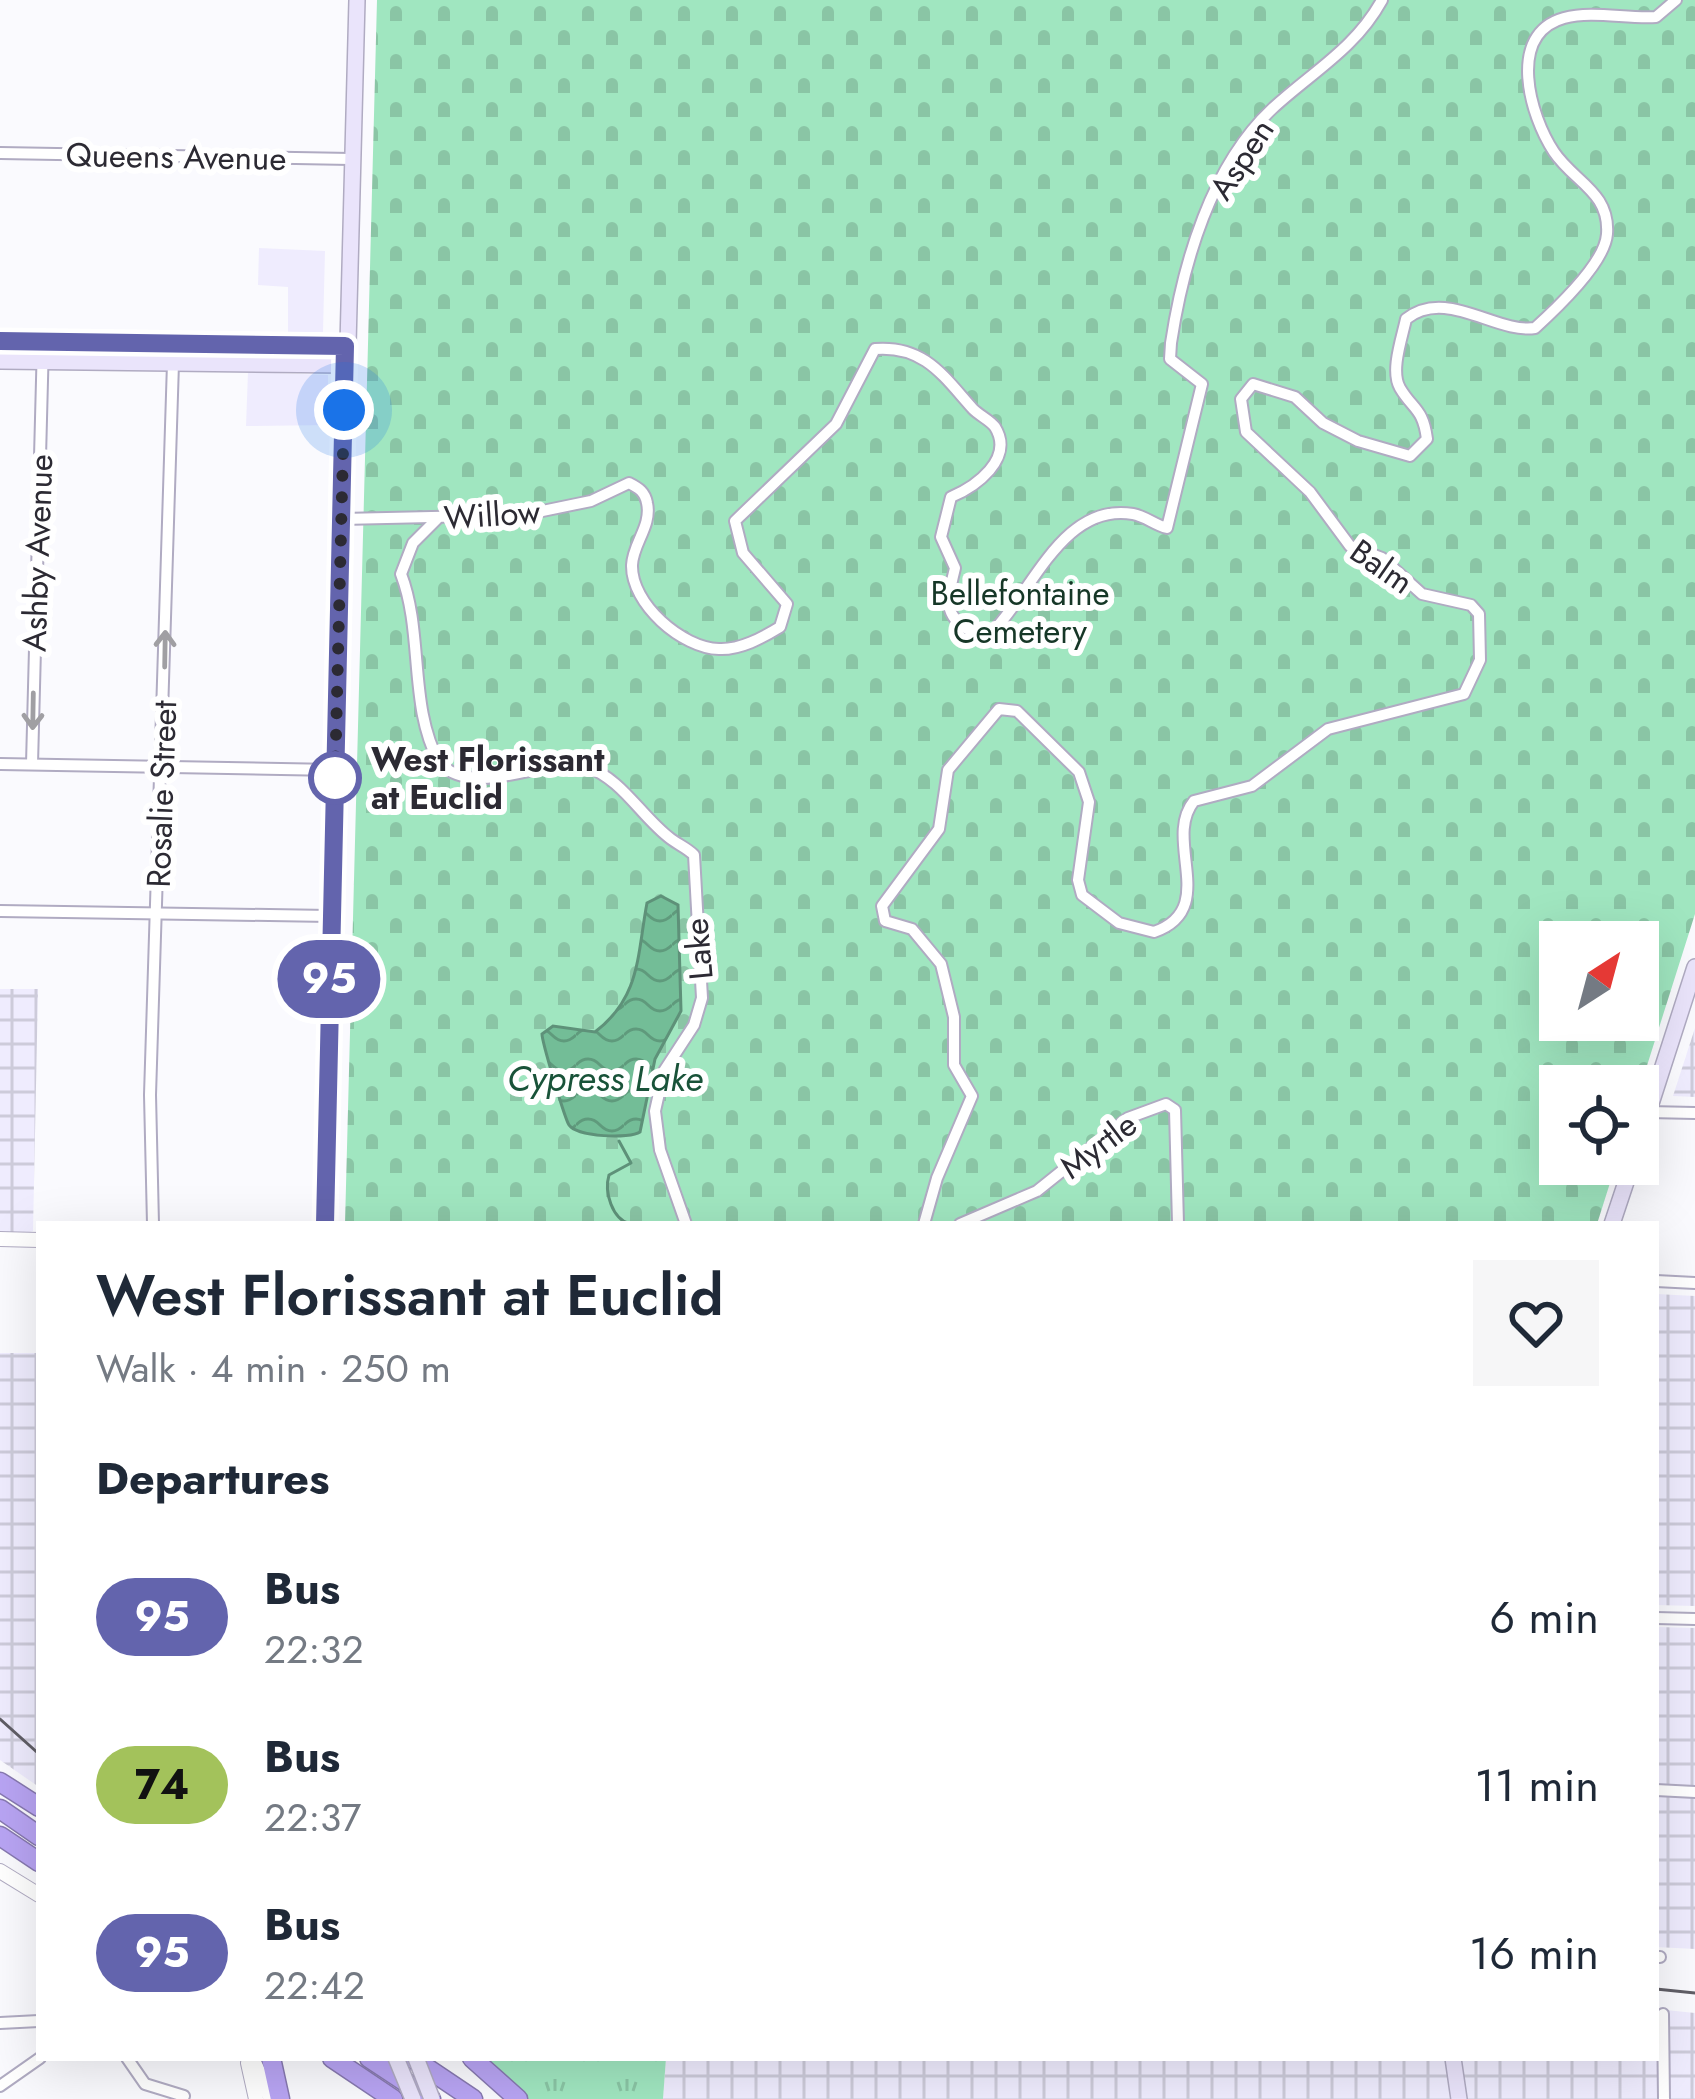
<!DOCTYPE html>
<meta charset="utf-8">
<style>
body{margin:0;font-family:Jost,sans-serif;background:#f6f6f7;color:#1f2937;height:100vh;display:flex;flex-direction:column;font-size:45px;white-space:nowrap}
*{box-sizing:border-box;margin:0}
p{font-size:39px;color:#747a83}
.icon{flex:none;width:66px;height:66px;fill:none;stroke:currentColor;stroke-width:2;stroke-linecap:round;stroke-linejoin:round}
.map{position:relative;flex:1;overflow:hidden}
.drawer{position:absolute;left:36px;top:1221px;width:1623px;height:840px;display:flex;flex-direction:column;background:#fff;border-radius:0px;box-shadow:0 12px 48px #0002}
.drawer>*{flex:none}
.badge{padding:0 24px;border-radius:39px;font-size:42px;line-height:78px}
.needle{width:78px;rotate:36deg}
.tools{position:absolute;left:1539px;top:921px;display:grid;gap:24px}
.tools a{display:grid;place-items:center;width:120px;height:120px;border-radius:0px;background:#fff;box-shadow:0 12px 48px #0002;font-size:60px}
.you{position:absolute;width:60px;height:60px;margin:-30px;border:9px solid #fff;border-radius:50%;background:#1a73e8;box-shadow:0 0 0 18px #1a73e833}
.map>.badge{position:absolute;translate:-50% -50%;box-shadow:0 0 0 6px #fff}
h2{padding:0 60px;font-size:45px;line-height:108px}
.round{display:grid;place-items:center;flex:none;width:126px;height:126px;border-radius:0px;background:#f6f6f7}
.headline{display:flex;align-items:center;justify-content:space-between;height:204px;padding:0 60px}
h1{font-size:57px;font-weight:600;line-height:90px}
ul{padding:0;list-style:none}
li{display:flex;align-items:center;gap:36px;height:168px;padding:0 60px}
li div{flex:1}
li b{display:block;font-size:45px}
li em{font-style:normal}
li .badge{min-width:132px;font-weight:700;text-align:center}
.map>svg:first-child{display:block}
.built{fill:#efecfe}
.industrial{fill:url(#industrial-grid)}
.grass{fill:url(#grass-tufts)}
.cemetery{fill:url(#cemetery-stones);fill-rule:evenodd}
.water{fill:url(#water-waves);stroke:#5e9179;stroke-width:3}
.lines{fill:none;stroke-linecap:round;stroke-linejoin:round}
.stream{stroke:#5e9179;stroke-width:3}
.minor-casing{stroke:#b0abc2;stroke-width:14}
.tertiary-casing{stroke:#b0abc2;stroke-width:16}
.secondary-casing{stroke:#b0abc2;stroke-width:18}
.motorway-casing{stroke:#8779b0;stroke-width:21}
.minor{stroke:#fff;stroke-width:10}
.tertiary{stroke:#fff;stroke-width:14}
.secondary{stroke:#eae4fb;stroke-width:15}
.motorway{stroke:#b8a4f3;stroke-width:18}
.rail{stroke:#605e66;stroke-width:3}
.secondary-bridge-casing{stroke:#b0abc2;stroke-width:18;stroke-linecap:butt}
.secondary-bridge{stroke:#eae4fb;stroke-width:15}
.oneway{stroke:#a09fa3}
.line-casing{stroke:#fff;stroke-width:27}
.line{stroke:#6364ad;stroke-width:18}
.walk{stroke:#2c2a33;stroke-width:12;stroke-dasharray:0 21.6}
.stop-dot{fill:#fff;stroke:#6364ad;stroke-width:6}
.labels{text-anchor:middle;stroke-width:12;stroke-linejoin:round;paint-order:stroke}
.street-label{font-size:33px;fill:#2c2a33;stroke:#fff}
.park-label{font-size:33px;fill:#163727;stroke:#fff}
.stop-label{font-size:33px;font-weight:bold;fill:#2c2a33;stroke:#fff;text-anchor:start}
.water-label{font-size:36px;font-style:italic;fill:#195339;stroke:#fff}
</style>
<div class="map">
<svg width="1695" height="2099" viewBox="0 0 1695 2099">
<defs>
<pattern id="industrial-grid" width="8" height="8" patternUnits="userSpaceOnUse" patternTransform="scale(3)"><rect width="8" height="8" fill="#efecfe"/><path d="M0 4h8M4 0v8" fill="none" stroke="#cdcbda"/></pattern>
<pattern id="grass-tufts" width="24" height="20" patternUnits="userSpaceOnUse" patternTransform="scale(3)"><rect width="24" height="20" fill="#a0e6c0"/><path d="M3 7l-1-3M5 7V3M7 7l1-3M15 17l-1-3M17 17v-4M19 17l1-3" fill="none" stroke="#8ac5a5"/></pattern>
<pattern id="cemetery-stones" width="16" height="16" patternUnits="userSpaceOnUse" patternTransform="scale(3)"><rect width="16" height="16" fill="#a0e6c0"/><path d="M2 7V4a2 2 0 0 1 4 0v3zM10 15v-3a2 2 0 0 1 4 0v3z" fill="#8ac5a5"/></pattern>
<pattern id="water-waves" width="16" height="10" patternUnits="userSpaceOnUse" patternTransform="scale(3)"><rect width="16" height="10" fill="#73bd97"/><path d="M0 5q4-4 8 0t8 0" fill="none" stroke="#5f9a7c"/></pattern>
</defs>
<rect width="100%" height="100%" fill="#fafafe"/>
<g class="built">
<path d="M259 248 325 251 323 332H288V287L258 285Z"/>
<path d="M248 372 328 375V425L246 426Z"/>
</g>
<g class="industrial">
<path d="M0 989H38L33 1231 0 1242Z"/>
<path d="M1695 1028V1097L1673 1096Z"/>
<path d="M1656 1294 1695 1296V1606L1656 1605Z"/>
<path d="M0 1353H39V1787L0 1760Z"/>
<path d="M1656 1627 1695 1628V1949L1656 1947Z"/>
<path d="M1656 2009 1695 2013V2099H663L666 2058H1656Z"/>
</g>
<path class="grass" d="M478 2058H666L663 2099H526Z"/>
<path class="cemetery" d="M377 0H1695V914L1638 1094V1086H1560V1164H1616L1597 1224H345ZM1560 942H1638V1020H1560Z"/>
<path class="water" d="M661 896 678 905 681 1011 655 1059 640 1132C630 1139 577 1137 569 1125 565 1119 542 1042 542 1034L553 1026 595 1032C641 997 637 955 647 903Z"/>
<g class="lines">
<path class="stream" d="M619 1141 631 1163 609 1175C604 1192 612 1219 630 1224"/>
<defs>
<g id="minor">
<path d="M0 153 351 159"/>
<path d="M342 519 523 515 591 501 629 483C639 488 645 492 647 503 652 526 633 543 632 565 631 604 682 648 719 649 740 650 762 638 780 627L787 604 743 553 735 521 836 424 875 349C925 345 944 377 973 409 980 416 990 420 995 427 1015 459 975 487 951 497L941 537 955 568C949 595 940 614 969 630H994C1033 590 1064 502 1133 514 1145 516 1155 525 1167 528L1202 384 1170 359 1171 343C1183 264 1211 166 1272 109 1312 72 1355 49 1382 0"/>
<path d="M437 519 413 543 401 574C424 634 408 707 440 764 479 800 552 754 585 766 623 779 641 817 671 839 679 845 687 848 694 855L702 998 694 1025 664 1071 655 1111 660 1150 686 1224"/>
<path d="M0 764 335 770"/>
<path d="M32 764 43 342"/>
<path d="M0 911 330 916"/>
<path d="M1648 1112 1695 1113"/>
<path d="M153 1224 150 1095 173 363"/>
<path d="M924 1224 937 1178 972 1096 954 1065V1017L941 964 912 929 885 921 882 906 939 829 948 770 999 709 1017 711 1079 772 1089 802 1078 880 1082 895 1119 923 1154 932C1220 909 1162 840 1194 801L1252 786 1328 729 1464 694 1480 660 1479 614 1471 605 1422 594 1382 558 1350 546 1310 492 1246 432 1241 399 1253 384 1295 397 1323 423 1358 441 1410 456 1427 439C1423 408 1413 410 1400 388 1390 371 1402 338 1406 319 1446 287 1496 334 1535 328 1557 308 1605 263 1607 234 1610 192 1574 182 1554 152 1530 116 1506 34 1564 18 1592 10 1626 19 1656 17L1676 0"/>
<path d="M960 1224 1037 1191 1128 1118 1166 1104 1175 1110 1178 1224"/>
<path d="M1656 1281 1695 1283"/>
<path d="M1656 1618 1695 1619"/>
<path d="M1656 1790 1695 1792"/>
<path d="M1656 1957H1660"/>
<path d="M1663 2014 1664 2099"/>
<path d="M0 2023 39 2021"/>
<path d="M127 2058 145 2084 184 2096"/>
<path d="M0 2086 40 2058"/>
</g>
<g id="tertiary">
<path d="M0 1239 39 1240"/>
<path d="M0 1871 39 1895"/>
<path d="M252 2058 271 2099"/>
<path d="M248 2063 256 2099"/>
</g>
<g id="secondary">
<path d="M0 341 345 346"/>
<path d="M0 361 345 365"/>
<path d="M1638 1144 1695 967"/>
<path d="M325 1224 357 0"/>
<path d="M1612 1224 1632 1164"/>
<path d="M1453 2058 1459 2099"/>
</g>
<g id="motorway">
<path d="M0 1782 39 1807"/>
<path d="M0 1809 39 1836"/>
<path d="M0 1836 39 1862"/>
<path d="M271 2058 280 2099"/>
<path d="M332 2058 393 2099"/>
<path d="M369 2058 431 2099"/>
<path d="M412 2058 473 2099"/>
<path d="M472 2058 518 2099"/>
</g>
</defs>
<use href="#minor" class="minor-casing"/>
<use href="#tertiary" class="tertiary-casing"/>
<use href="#secondary" class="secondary-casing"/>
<use href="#motorway" class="motorway-casing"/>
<use href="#minor" class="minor"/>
<use href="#tertiary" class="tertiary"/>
<use href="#secondary" class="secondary"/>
<use href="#motorway" class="motorway"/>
<g class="rail">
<path d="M0 1719 39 1754"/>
<path d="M1656 1989 1695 1993"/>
</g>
<defs>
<g id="secondary-bridge">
<path d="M396 2058 413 2099"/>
<path d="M416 2058 432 2099"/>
</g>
</defs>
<use href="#secondary-bridge" class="secondary-bridge-casing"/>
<use href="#secondary-bridge" class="secondary-bridge"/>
</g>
<defs><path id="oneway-shaft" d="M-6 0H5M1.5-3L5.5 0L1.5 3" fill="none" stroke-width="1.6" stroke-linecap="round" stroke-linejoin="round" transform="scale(3)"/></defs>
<g class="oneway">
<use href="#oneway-shaft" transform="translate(165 649) rotate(-89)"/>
<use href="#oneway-shaft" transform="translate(33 711) rotate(91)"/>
</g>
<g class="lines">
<defs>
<path id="line" d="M0 341 345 346 325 1224"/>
</defs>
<use href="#line" class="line-casing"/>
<use href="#line" class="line"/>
<path class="walk" d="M335 778 344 410"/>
</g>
<circle class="stop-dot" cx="335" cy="778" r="24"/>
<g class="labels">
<g class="street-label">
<text transform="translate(176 156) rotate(1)" y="12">Queens Avenue</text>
<text transform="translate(1241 159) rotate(-57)" y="12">Aspen</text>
<text transform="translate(492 514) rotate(-4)" y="12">Willow</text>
<text transform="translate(37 553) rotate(-88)" y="12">Ashby Avenue</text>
<text transform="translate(1382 566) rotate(35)" y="12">Balm</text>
<text transform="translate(161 794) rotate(-88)" y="12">Rosalie Street</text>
<text transform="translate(698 949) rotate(-95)" y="12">Lake</text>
<text transform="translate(1098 1145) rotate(-37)" y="12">Myrtle</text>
</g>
<g class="park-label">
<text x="1020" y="605">Bellefontaine<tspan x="1020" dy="38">Cemetery</tspan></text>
</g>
<g class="stop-label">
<text x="371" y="771">West Florissant<tspan x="371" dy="38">at Euclid</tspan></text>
</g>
<g class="water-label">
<text x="605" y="1091">Cypress Lake</text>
</g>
</g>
</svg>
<div class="tools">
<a><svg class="needle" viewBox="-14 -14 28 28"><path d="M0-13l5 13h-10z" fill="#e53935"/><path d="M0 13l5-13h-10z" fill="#747a83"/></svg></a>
<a><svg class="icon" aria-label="locate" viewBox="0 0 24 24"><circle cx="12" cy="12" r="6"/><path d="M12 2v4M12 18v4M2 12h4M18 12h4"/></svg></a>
</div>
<div class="you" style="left:344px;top:410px"></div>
<b class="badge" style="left:329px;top:979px;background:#6364ad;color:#fff">95</b>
<section class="drawer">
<div class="headline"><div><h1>West Florissant at Euclid</h1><p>Walk · 4 min · 250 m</p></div><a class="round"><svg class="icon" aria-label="heart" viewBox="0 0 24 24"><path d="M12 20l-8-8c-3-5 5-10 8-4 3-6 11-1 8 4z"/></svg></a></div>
<h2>Departures</h2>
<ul>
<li><span class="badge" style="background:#6364ad;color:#fff">95</span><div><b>Bus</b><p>22:32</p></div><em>6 min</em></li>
<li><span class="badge" style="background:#a3c25b;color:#111">74</span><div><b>Bus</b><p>22:37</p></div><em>11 min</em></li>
<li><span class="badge" style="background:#6364ad;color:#fff">95</span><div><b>Bus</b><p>22:42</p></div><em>16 min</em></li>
</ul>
</section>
</div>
